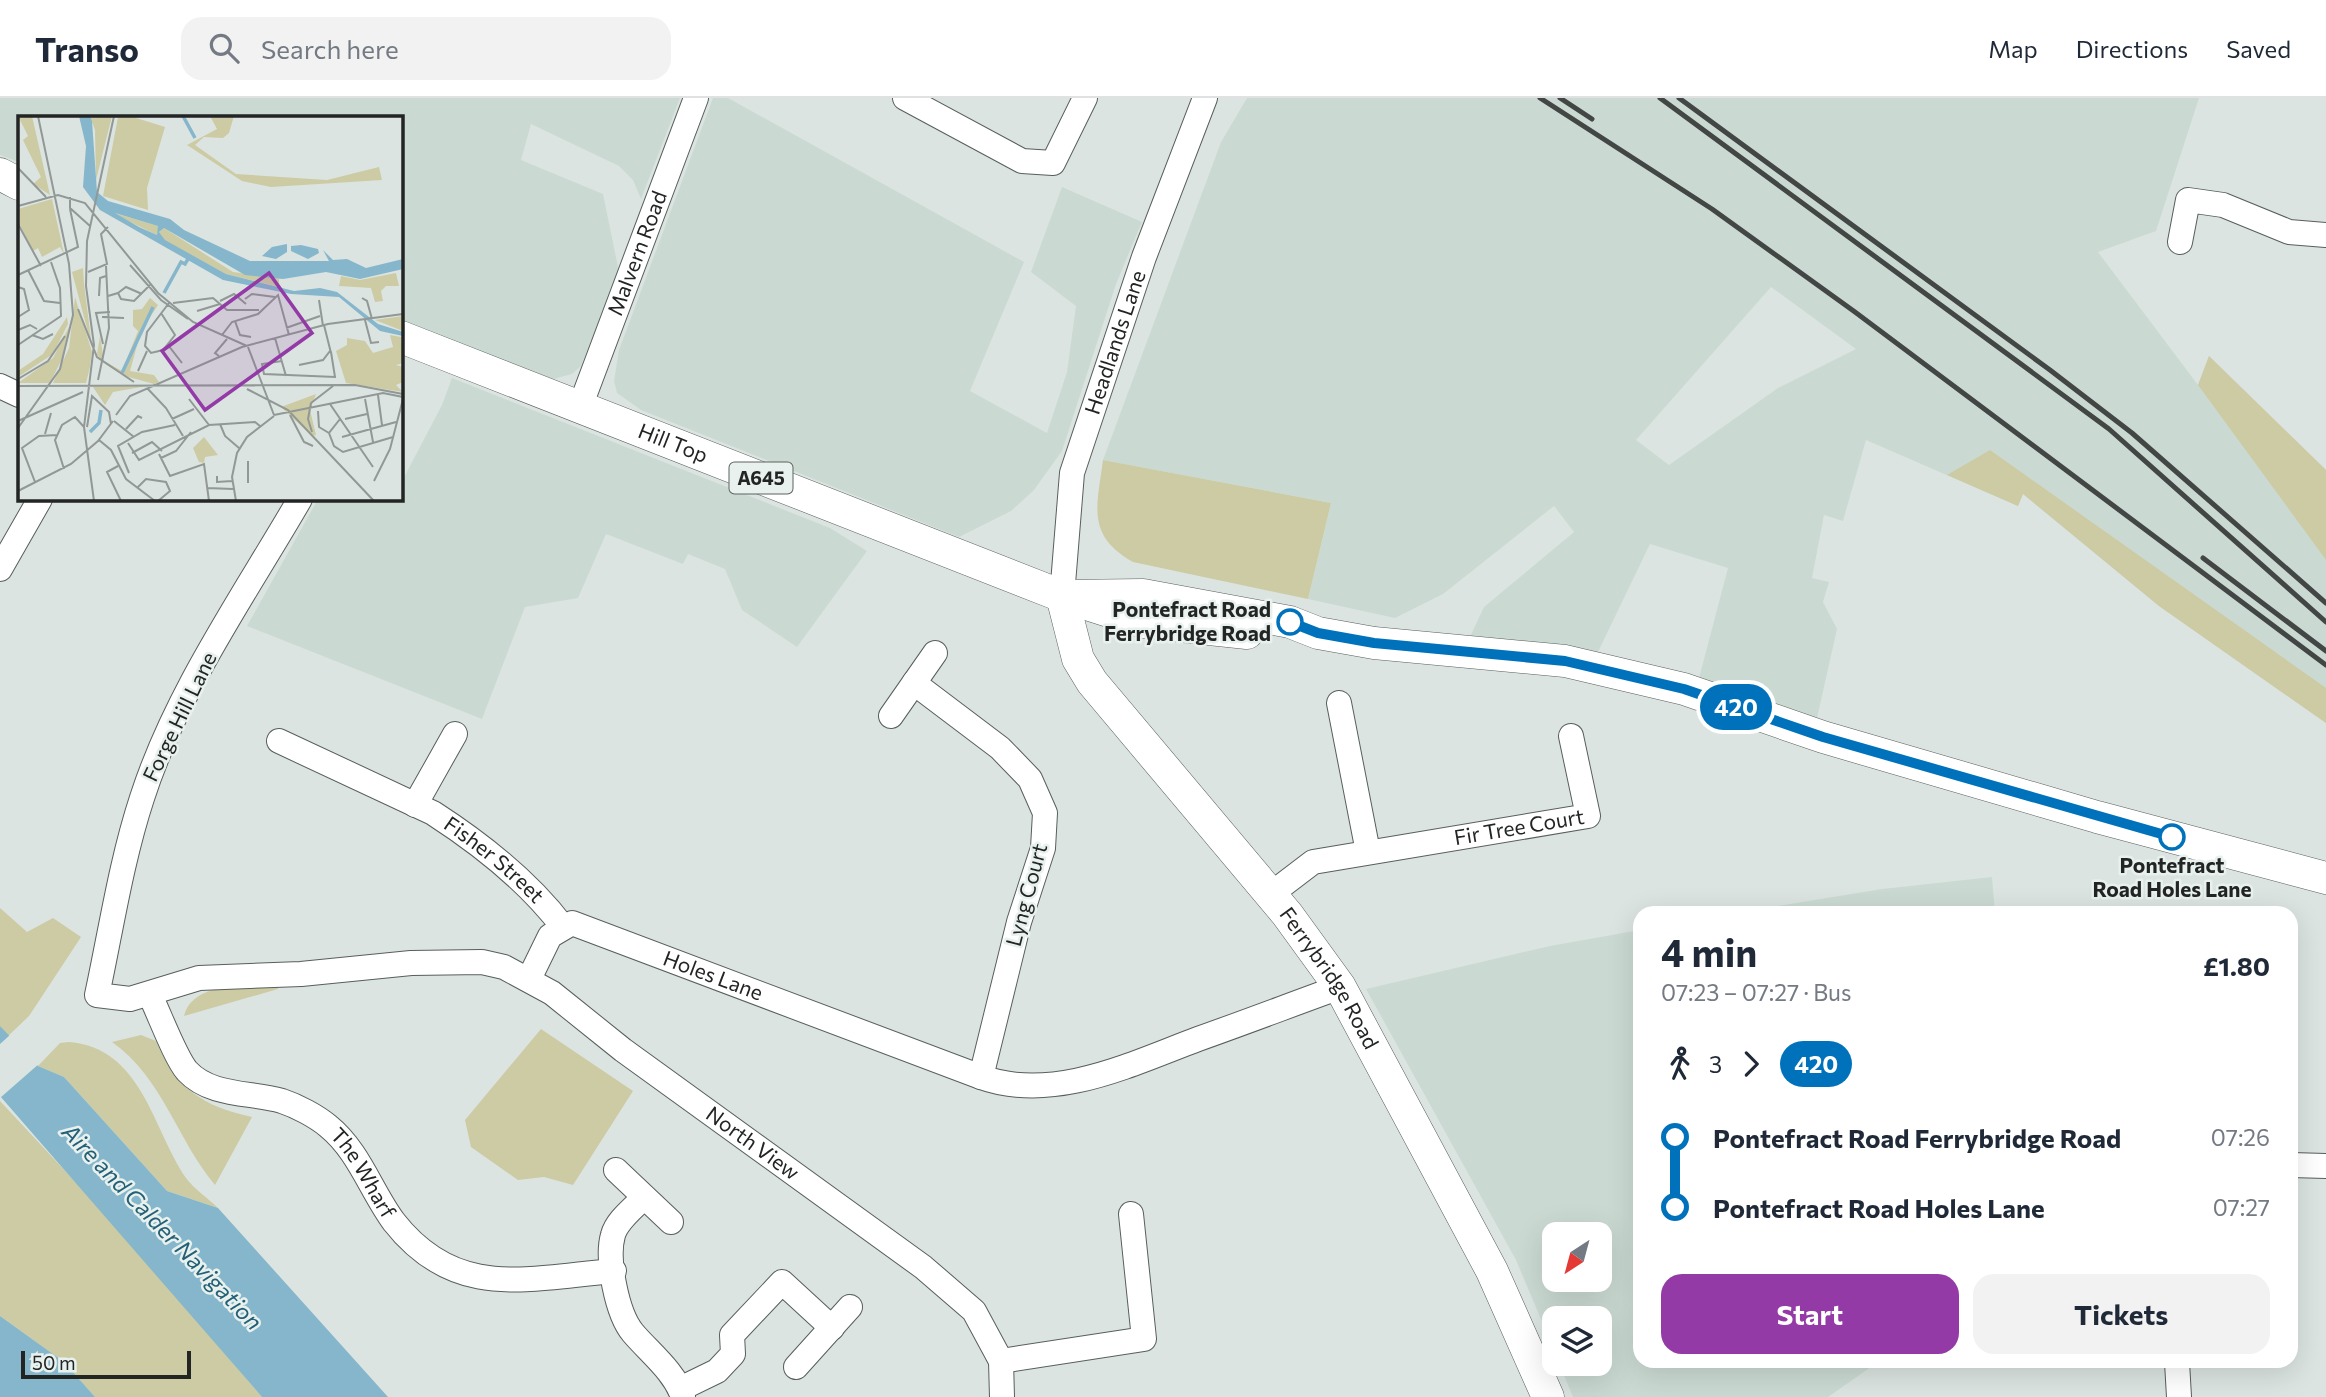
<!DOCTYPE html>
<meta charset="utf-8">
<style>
body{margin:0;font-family:Commissioner,sans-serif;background:#f2f2f3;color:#1f2937;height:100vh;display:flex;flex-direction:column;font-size:26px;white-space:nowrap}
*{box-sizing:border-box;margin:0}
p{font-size:23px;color:#747a83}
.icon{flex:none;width:38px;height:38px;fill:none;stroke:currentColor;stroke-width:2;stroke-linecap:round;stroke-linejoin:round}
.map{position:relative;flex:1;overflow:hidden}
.side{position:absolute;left:1633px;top:808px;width:665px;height:462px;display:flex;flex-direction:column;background:#fff;border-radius:21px;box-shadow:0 7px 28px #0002}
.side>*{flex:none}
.badge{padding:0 14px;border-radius:23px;font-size:24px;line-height:46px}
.needle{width:46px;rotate:216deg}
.controls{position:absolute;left:1542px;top:1124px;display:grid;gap:14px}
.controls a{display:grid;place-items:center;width:70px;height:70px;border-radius:14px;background:#fff;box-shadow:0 7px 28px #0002;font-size:35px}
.scale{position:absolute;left:21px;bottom:18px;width:170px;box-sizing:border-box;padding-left:7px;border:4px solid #222524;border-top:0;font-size:19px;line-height:24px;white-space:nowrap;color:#222524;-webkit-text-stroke:5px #e8f1ed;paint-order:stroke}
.map>.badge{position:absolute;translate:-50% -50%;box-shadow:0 0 0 4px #fff}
.legs{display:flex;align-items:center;gap:10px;height:77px;padding:0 28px;font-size:23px}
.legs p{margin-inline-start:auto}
.head{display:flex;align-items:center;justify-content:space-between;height:119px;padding:0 28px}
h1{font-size:38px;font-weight:700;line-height:52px}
.button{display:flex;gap:14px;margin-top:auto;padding:14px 28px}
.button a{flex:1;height:80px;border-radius:21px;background:#933aa6;color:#fff;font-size:28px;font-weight:700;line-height:80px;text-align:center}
.button a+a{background:#f2f2f3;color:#1f2937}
ul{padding:0 28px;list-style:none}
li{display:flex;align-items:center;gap:24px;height:70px;font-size:26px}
li i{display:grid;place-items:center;width:10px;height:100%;margin:0 9px;background:currentColor}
li i::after{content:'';width:18px;height:18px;margin:-9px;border:5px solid;border-radius:50%;background:#fff}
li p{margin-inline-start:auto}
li:first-child i{background:linear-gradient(#0000 50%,currentColor 0)}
li:last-child i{background:linear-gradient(currentColor 50%,#0000 0)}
header{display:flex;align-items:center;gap:42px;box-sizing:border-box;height:98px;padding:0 35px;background:#fff;border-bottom:2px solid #e0e1e3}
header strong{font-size:33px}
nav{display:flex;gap:38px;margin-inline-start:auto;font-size:24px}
.search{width:490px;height:63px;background:#f2f2f3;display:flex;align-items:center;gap:18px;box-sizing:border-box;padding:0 24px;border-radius:21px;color:#747a83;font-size:26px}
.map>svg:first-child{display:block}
.built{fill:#cadad2;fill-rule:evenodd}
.green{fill:#cdcba4}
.water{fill:#85b6cc}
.pier{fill:#dbe4e0}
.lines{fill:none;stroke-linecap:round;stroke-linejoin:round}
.minor-casing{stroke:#575f5b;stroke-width:26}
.major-casing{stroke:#575f5b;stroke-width:33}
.minor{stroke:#fff;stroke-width:24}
.major{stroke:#fff;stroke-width:32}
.rail{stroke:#424645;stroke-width:5}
.line-1-casing{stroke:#fff;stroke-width:16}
.line-1{stroke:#0072bc;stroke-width:10}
.stop-1-dot{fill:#fff;stroke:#0072bc;stroke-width:3.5}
.labels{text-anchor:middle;stroke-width:5;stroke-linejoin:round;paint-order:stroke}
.shield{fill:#e8f1ed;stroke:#5d6260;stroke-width:2}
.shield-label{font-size:19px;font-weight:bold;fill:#222524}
.street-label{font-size:21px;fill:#222524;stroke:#e8f1ed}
.stop-label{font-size:21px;font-weight:bold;fill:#222524;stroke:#e8f1ed;text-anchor:end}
.water-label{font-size:23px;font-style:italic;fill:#236077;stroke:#e8f1ed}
.inset-river{fill:none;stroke:#85b6cc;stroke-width:3.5}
.inset-road{fill:none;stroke:#919895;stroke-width:2}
.view{fill:#933aa6;fill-opacity:0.15;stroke:#933aa6;stroke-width:3.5}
.inset-edge{fill:none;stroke:#222524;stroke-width:3.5}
</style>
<header>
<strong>Transo</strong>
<div class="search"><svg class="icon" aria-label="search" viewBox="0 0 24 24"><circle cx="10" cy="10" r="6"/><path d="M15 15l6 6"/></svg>Search here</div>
<nav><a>Map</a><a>Directions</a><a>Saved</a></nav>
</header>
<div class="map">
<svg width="2326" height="1299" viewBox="0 0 2326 1299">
<rect width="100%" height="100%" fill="#dbe4e0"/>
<g class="built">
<path d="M0 0H680L641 101 633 82 619 68 531 26 521 62 603 96 619 174 581 268 572 276 553 281 401 224V19H19V64L0 57Z"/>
<path d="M713 0H728L1024 164 970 293 1047 335 1067 274 1076 208 1031 174 1062 89 1142 124 1116 186 1062 353 1034 392 1011 413 959 439 641 312 617 295 614 283 619 252Z"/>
<path d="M1247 0H2199L2156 133 2098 154 2198 287 2209 258 2326 372V625L2159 508 2023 396 2018 408 1866 342 1843 423 1824 417 1812 480 1829 484 1823 504 1837 531 1817 620 1698 584 1728 470 1650 446 1596 558 1469 541 1484 509 1574 434 1554 408 1443 496 1395 520 1308 501 1331 405 1103 362 1221 44ZM1771 189 1856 251 1778 290 1669 367 1636 342Z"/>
<path d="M452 280 830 430 867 453 797 549 742 512 725 471 688 456 683 466 606 436 578 500 525 509 482 621 247 528 318 401H401V385L442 307Z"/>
<path d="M1992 779 1995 815H1735L1882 791Z"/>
<path d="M1640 832V1264H1878L1828 1299H1573L1559 1265H1600V1220H1554V1252L1516 1162 1366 891 1550 848ZM1554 1136H1600V1181H1554Z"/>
</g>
<g class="green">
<path d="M2209 258 2326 372V462L2198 287Z"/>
<path d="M1990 352 2326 590V625L2159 508 2023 396 2018 408 1947 377Z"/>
<path d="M1103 362 1331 405 1308 501 1133 464C1086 437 1097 409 1103 362Z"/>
<path d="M0 810 27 834 53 820 81 839 29 918 7 939 0 928Z"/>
<path d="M278 887V891L184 918C193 882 250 889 278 887Z"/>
<path d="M541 931 633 993 573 1087 544 1079 518 1082 471 1049 465 1022Z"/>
<path d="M141 937 156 943C177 991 202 1008 252 1019L215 1087C176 1040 163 980 112 944Z"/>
<path d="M69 944C142 950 152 1030 186 1080 194 1091 208 1100 218 1110L167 1093 64 979 38 968 60 945Z"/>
<path d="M0 1003 96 1106 262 1299H95L64 1264 0 1218Z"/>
</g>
<g class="water">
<path d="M0 928 38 968 64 979 167 1093 218 1110 388 1299H262L0 998Z"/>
<path d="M0 1218 64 1264 95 1299H0Z"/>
</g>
<path class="pier" d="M10 937 40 965 0 1000V946Z"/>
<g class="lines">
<defs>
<g id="minor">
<path d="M905 0 1022 63 1053 65 1085 0"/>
<path d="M2180 144 2188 102 2223 107 2289 134 2326 137"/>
<path d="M0 288 19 297"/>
<path id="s1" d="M580 309 696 0"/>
<path id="s2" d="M300 401C245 496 176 594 142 700 121 764 111 832 97 897L130 901 199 880 301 876 411 865 482 864 504 869 552 895 623 952 923 1169 974 1213 1001 1263 1002 1299"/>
<path d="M0 471 40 401"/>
<path id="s3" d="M1062 498 1072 375 1144 159 1205 0"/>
<path d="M914 585 1000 650 1030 681 1045 715 1043 750 1019 824 981 979"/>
<path d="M1339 605 1368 754"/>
<path d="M891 618 935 555"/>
<path id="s4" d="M279 643 433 715C481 746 529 784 563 829"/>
<path d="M415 707 455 636"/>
<path id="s5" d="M1271 796 1313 764 1588 718 1571 638"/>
<path id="s6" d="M529 881 550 838 572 825 981 979C1053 1005 1131 966 1198 941 1246 924 1293 906 1340 889"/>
<path id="s7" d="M150 897C159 915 175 959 187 973 211 999 252 994 282 1003 297 1008 316 1018 328 1028 359 1053 371 1093 394 1124 456 1203 528 1180 614 1173"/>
<path d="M2291 1067 2326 1068"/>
<path d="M616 1072 671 1124"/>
<path d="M644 1099C634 1110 617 1122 613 1137 606 1161 617 1216 633 1235 650 1255 674 1273 683 1299"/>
<path d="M1001 1263 1144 1241 1131 1116"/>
<path d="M2177 1264 2179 1299"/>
<path d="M796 1269 850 1209"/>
<path d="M680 1291 717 1273 733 1256 732 1237 782 1184 832 1230"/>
</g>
<g id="major">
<path d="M0 76 19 86"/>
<path id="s8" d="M401 239 1062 498 1143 524 1247 535"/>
<path d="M1062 498 1143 497 1290 524 1318 535 1374 545 1565 563 1684 591 1823 639 2097 719 2326 780"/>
<path id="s9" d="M1062 498 1078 561 1092 584 1287 816 1340 889 1492 1173 1548 1299"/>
</g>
</defs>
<use href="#minor" class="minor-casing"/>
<use href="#major" class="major-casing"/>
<use href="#minor" class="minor"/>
<use href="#major" class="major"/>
<g class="rail">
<path d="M1540 0 1712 111 1855 214 2326 567"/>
<path d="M1560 0 1592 21"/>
<path d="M1660 0 2109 331 2326 524"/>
<path d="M1679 0 2050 272 2132 335 2326 505"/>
<path d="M2203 460 2326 553"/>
</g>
</g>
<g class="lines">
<defs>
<path id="line-1" d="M1290 524 1318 535 1374 545 1565 563 1684 591 1823 639 2172 739"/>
</defs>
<use href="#line-1" class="line-1-casing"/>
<use href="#line-1" class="line-1"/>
</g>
<g class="stop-1-dot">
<circle cx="1290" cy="524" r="12"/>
<circle cx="2172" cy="739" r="12"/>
</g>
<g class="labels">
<rect class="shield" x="729.5" y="364.5" width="63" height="31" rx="5"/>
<g class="shield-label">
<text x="761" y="387">A645</text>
</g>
<g class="street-label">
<text dy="7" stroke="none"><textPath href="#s1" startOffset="164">Malvern Road</textPath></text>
<text dy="7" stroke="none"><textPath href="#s3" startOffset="261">Headlands Lane</textPath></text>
<text dy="7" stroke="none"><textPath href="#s8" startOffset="292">Hill Top</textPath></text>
<text transform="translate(180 619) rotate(-64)" y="7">Forge Hill Lane</text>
<text dy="7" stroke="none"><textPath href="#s5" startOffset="262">Fir Tree Court</textPath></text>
<text dy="7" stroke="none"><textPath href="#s4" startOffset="247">Fisher Street</textPath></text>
<text transform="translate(1027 797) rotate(-75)" y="7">Lyng Court</text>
<text dy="7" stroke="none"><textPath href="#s6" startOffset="224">Holes Lane</textPath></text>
<text dy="7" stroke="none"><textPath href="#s9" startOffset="472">Ferrybridge Road</textPath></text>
<text dy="7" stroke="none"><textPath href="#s2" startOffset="1258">North View</textPath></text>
<text dy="7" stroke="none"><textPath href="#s7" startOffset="298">The Wharf</textPath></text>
</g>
<g class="stop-label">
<text x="1271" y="519">Pontefract Road<tspan x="1271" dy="24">Ferrybridge Road</tspan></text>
<text x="2172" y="775" text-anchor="middle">Pontefract<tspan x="2172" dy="24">Road Holes Lane</tspan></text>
</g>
<g class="water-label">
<text transform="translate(162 1129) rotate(46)" y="8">Aire and Calder Navigation</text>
</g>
</g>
<g transform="translate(18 18)">
<rect width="385" height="385" fill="#dbe4e0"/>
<path d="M0 0H14L32 79 15 68 23 61 5 24 10 20ZM72 0H94L78 64 77 14ZM112 0 147 11 129 72 130 94 85 80 100 1ZM192 0H216L211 17 205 22 186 21 177 29 218 58 309 64 361 51 364 64 253 71 224 65 169 29 199 13ZM34 83 46 138 42 131 24 141 20 132 15 135 0 105V93ZM96 97 141 110 139 119 104 102ZM146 112 215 156 265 163H261V171L208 158 146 124 141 116ZM65 152 66 168 74 231 54 156ZM378 157 381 170H368L363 175 365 185 357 186 353 172 321 170 323 160 342 164ZM57 181 74 236 72 251 68 267H35L51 232ZM132 182 140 189 123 215 112 255 136 259 141 266 136 268 107 260 92 251 84 245 79 238 82 220 86 245 104 255 120 215 115 210V194L124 193ZM385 200V215L357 204ZM49 201 50 208 35 238 0 261V255L25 238ZM52 209 44 243 32 267H0L35 242ZM372 219 383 221 385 247 378 249 385 251V266L378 269 385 276 328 267 318 235 329 229V222L347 225 355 237 375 231ZM129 270 95 276 87 289 75 271ZM298 278 292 294 298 319 294 320 263 291ZM186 321 200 339 187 341 186 347 181 346 175 332Z" fill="#cdcba4"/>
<path d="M61 0H72L74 5 79 76 90 85 152 103 166 114 232 145H311L305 134 315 144 329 143 348 152 385 143V153L342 163 308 156 265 163 227 159 146 112 141 116 147 124 208 158 276 175 302 172 319 176 360 208 385 216V220L362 215 321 181 273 178 205 164 82 94 65 71 68 30ZM97 97 140 110 139 119 121 111ZM269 128V136L258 143 244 140 254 131ZM283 129 300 133 301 137 290 143 273 135V130Z" fill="#85b6cc" fill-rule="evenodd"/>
<path class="inset-river" d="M165 0 177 22M146 177 163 146 167 148 170 143M104 257 135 191M72 316 81 307 83 294"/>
<path class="inset-road" d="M0 52 28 81M52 81V92L72 110M0 90 40 79 67 87 140 177 175 206 229 230M0 108 23 150M112 149 143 184 170 203M10 154 26 185 42 187M70 156 89 148 83 118 90 111M0 159 60 131 52 93M0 171 6 173 11 194 0 201M100 177 108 171 124 178M81 180 82 162 88 160M90 180 100 177 103 183 116 185 132 169M344 182 349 185 354 203M227 183 234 178 257 181M301 184 305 210M202 185 216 178 228 188M155 187 195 182 209 194H241M60 193 79 241 116 266M179 195 202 188M143 197 157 219 145 234 133 237 127 230 129 216 132 212 151 187M89 201H84L106 202M347 204 353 227 361 226M217 205 222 219 233 221M306 209 313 237M268 212 302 200M0 214 12 209 19 213M14 219 25 223 35 218M204 219 214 206 240 198 260 179 271 219M257 222 268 260M85 228 78 197 92 196M0 229 43 200 42 172 33 146M150 229 164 247M230 231 256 299M201 240 197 237 209 223M264 245 244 248 246 258 317 261 313 236M281 249 305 244 312 235M120 255 129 235M0 263 30 245 47 220M80 264 91 212 88 150M0 270 337 269 385 278M129 272 148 292 165 320M229 273 270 294 356 385M360 279 364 309M171 283 191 309M347 283 355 326M312 288 355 351M300 295 301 311 311 317M98 299 112 280 224 231 310 208 385 198M256 299 365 277 385 281M272 299 286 326 295 330M154 303 176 293M322 303 311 317 316 330 325 336 375 321M327 303 349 298M0 305 65 276M96 305 116 321M202 308 207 320 221 332M66 311 76 229 68 170 69 125 96 0M69 311 74 280 91 296 93 308M0 312 42 253 55 199 51 148 20 0M108 313 120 300 124 302M294 316 290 303 293 287 315 270M27 318 33 297M324 321 378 306M81 324 93 334 108 363 137 385M110 327 121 344 191 309 237 306 242 310M114 337 134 326 144 335M141 338 152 360 186 348 191 385M143 342 158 335 173 316M100 350 89 356 103 385M46 353 37 324 44 309 57 301 66 311 76 385M111 357 100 330 124 316 157 309M199 360V366L214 365M356 365 372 333 385 283M17 366 4 332 21 320 39 319M230 367V345M120 371 128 363 148 366 152 375 140 385M189 372 215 373M0 375 53 348 80 325 95 305M218 385 214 361 219 337 229 321 256 300"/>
<path class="view" d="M251 157 294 217 187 294 144 235Z"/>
<rect width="385" height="385" class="inset-edge"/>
</g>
</svg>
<div class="controls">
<a><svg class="needle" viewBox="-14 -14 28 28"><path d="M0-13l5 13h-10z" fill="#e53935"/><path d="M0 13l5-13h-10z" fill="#747a83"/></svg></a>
<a><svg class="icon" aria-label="layers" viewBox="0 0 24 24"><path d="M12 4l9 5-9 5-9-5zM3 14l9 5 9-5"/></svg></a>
</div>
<div class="scale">50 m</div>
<b class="badge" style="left:1736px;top:609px;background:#0072bc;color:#fff">420</b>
<section class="side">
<div class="head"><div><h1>4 min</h1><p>07:23 – 07:27 · Bus</p></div><b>£1.80</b></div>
<div class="legs"><svg class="icon" aria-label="walk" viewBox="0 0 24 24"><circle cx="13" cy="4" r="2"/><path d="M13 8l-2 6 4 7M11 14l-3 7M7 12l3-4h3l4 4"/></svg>3<svg class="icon" aria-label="forward" viewBox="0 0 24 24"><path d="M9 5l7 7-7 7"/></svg><b class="badge" style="background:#0072bc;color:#fff">420</b></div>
<ul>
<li><i style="color:#0072bc"></i><b>Pontefract Road Ferrybridge Road</b><p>07:26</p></li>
<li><i style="color:#0072bc"></i><b>Pontefract Road Holes Lane</b><p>07:27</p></li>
</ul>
<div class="button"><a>Start</a><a>Tickets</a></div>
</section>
</div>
